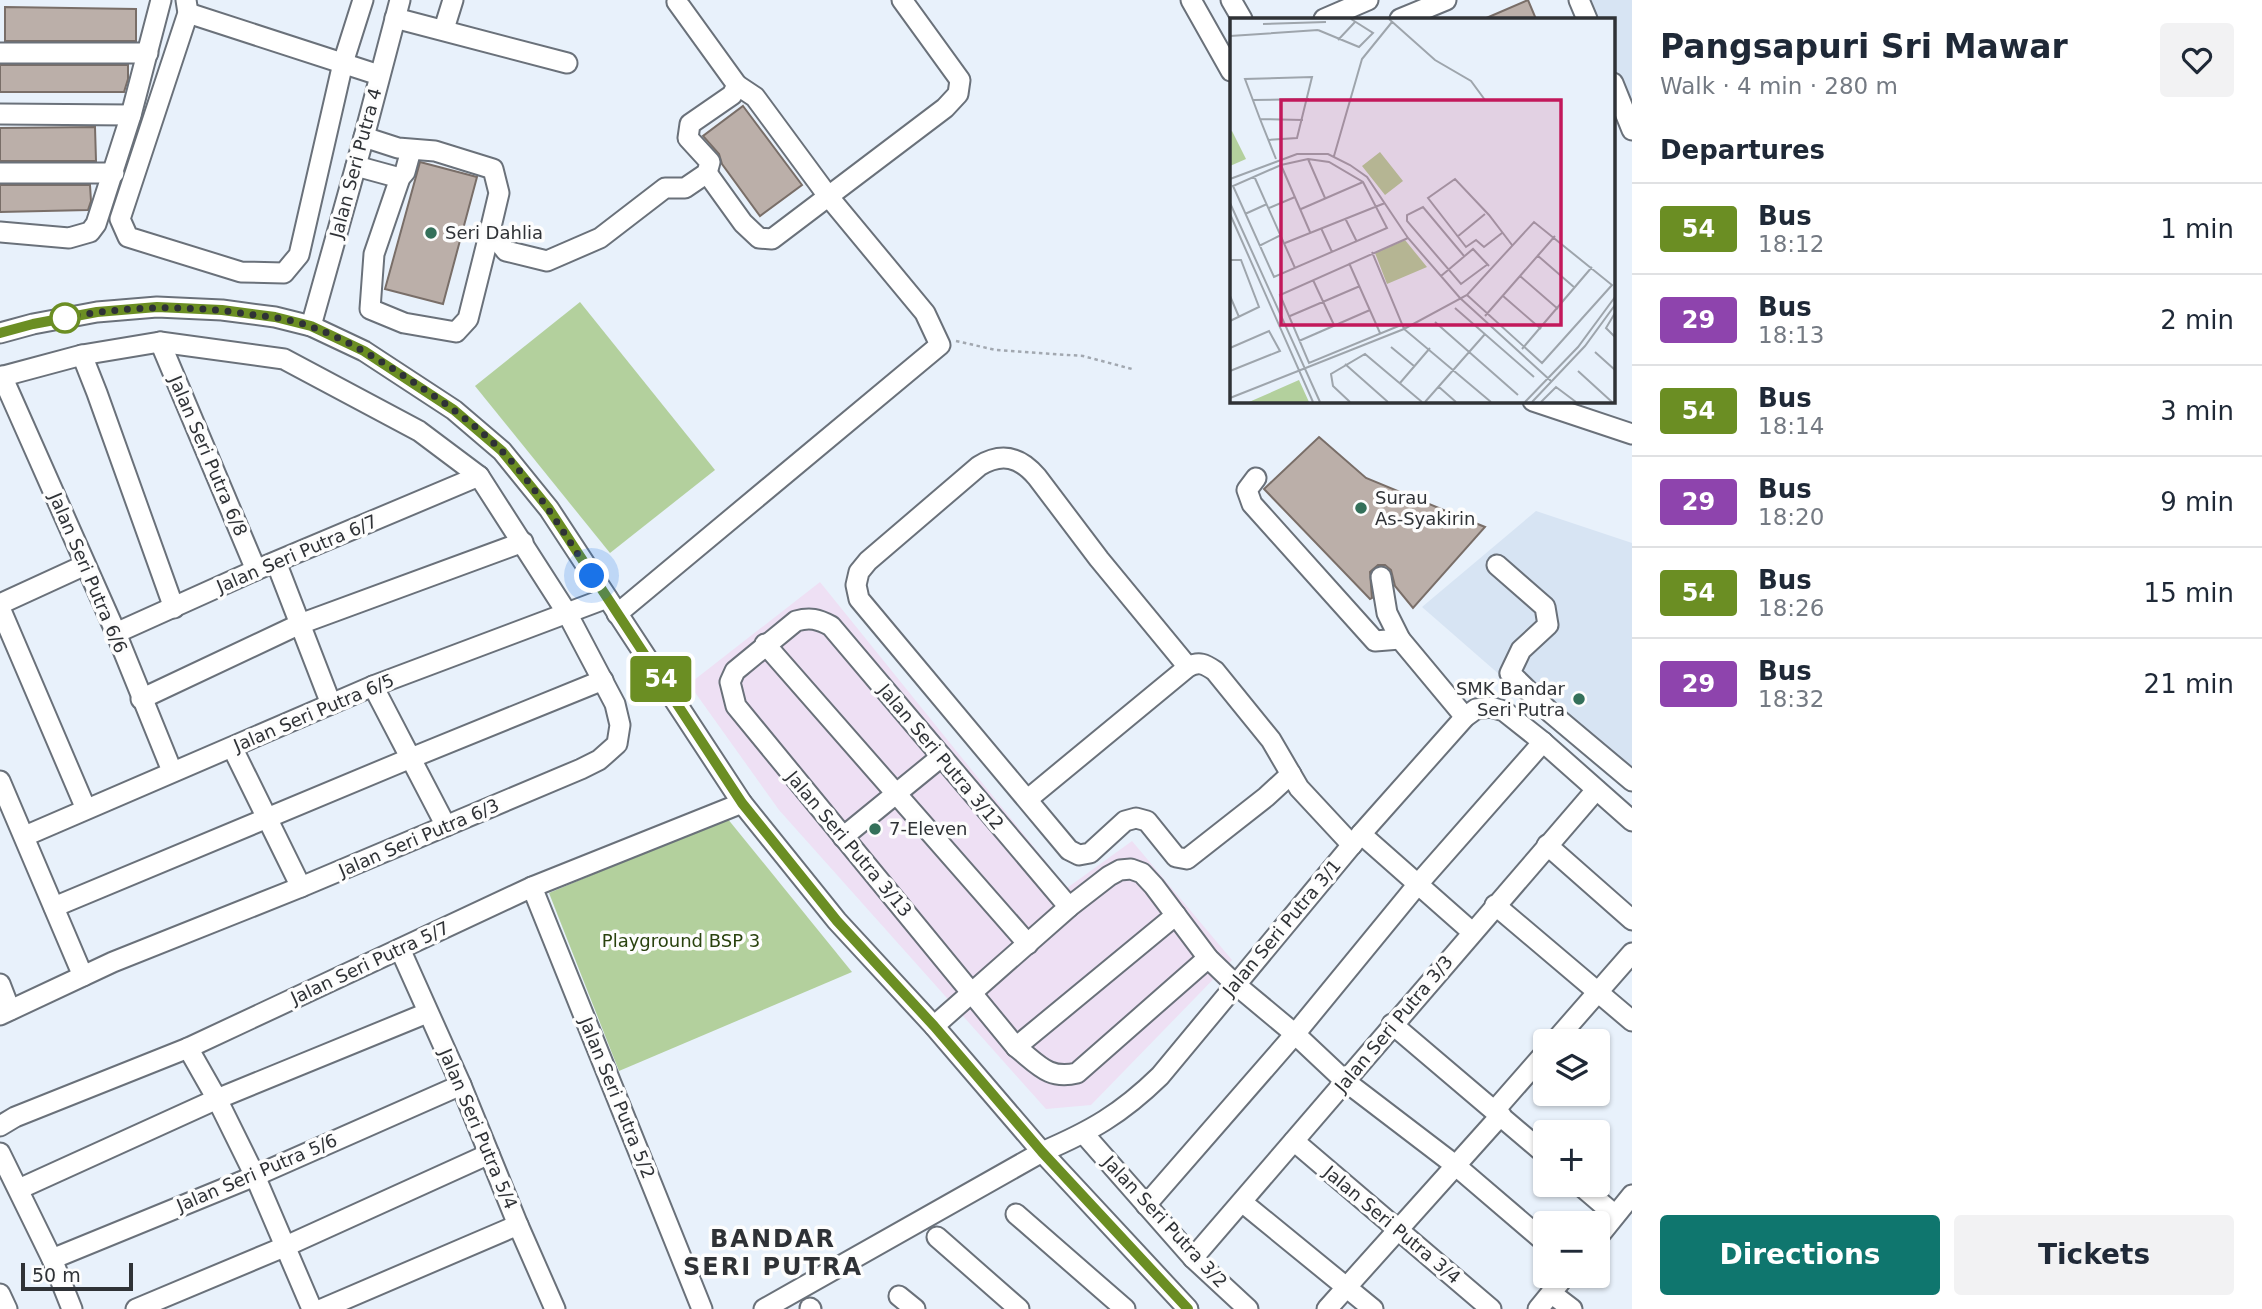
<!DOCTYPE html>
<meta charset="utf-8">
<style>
body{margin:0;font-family:"DejaVu Sans",sans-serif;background:#f2f2f3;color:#1f2937;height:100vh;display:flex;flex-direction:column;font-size:26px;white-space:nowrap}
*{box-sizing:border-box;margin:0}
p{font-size:23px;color:#747a83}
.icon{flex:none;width:38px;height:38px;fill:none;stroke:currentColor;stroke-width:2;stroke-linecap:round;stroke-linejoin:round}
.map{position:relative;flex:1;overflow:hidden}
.drawer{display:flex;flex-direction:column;background:#fff;width:630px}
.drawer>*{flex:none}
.badge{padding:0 14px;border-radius:5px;font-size:24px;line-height:46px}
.buttons{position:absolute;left:1533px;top:1029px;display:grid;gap:14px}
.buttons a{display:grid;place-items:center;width:77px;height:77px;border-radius:7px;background:#fff;box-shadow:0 2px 5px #0004;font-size:35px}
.scale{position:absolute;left:21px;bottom:18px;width:112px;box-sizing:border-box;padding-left:7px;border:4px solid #2f3236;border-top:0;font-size:19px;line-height:24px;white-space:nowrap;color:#2f3236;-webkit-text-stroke:5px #fdfdfd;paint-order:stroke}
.you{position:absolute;width:35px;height:35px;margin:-18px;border:5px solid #fff;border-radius:50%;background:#1a73e8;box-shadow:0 0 0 10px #1a73e833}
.map>.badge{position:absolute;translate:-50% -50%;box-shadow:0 0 0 4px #fff}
h2{padding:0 28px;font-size:26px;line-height:63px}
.round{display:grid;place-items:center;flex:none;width:74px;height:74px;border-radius:7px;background:#f2f2f3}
.headline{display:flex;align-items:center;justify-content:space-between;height:119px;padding:0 28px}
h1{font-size:33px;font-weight:800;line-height:52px}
.cta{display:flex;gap:14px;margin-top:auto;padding:14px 28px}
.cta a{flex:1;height:80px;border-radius:7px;background:#0f766e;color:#fff;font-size:28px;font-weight:800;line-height:80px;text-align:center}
.cta a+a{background:#f2f2f3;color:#1f2937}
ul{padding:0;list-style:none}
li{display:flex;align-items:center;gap:21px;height:91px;padding:0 28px;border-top:2px solid #e0e1e3}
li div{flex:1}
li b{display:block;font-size:26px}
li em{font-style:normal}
li .badge{min-width:77px;font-weight:700;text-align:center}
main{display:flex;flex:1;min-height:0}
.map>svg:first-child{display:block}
.commercial{fill:#eee0f4}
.built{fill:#d7e4f3}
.green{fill:#b3d09d}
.building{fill:#bbafa9;stroke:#796e68;stroke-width:2}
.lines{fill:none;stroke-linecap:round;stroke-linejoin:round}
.minor-casing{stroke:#6a717a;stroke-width:23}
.path{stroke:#a2a8b0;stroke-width:2.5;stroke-dasharray:3.5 3.5;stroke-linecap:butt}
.minor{stroke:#fff;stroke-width:19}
.line-casing{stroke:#fff;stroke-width:16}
.line{stroke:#6b8e23;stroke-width:10}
.walk{stroke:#2f3236;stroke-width:7;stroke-dasharray:0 12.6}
.poi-dot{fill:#34705a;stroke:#fdfdfd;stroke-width:2.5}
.stop-dot{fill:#fff;stroke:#6b8e23;stroke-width:3.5}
.labels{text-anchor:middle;stroke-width:7;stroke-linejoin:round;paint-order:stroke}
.street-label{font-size:18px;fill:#2f3236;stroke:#fdfdfd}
.poi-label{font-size:18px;fill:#2f3236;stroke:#fdfdfd;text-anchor:start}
.park-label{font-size:18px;fill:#29420e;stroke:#fdfdfd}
.district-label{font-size:24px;font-weight:bold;letter-spacing:2px;fill:#2f3236;stroke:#fdfdfd}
.inset-road{fill:none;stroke:#9ea5ac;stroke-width:2}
.view{fill:#c2185b;fill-opacity:0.15;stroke:#c2185b;stroke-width:3.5}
.inset-edge{fill:none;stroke:#2f3236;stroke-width:3.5}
</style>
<main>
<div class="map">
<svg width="1632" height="1309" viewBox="0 0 1632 1309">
<rect width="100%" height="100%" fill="#e8f1fb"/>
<path class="commercial" d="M820 582 1067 888 1132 841 1232 960 1091 1105 1046 1109 779 810 689 684Z"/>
<g class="built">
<path d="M1584 0H1632V115L1613 69V19H1592Z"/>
<path d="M1536 511 1632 543V790L1422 607Z"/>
</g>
<g class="green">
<path d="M580 302 715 470 610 553 475 386Z"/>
<path d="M727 818 852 972 619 1071 549 893Z"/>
</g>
<g class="building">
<path d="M1528 0 1536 19H1484Z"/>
<path d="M5 7 136 9V41H5Z"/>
<path d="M0 65H128V79L124 92H0Z"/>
<path d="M743 106 802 185 760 216 722 164 719 154 703 136Z"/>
<path d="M95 127 96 161H0V128Z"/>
<path d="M420 162 477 177 443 304 385 289Z"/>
<path d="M0 185H90L91 201 88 210 0 212Z"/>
<path d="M1319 437 1366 478 1485 527 1413 608 1395 586 1391 570 1385 565H1378L1370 572 1372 598 1370 599 1264 489Z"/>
</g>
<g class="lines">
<defs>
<g id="minor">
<path d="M186 0 188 13 120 219 128 237 241 272 284 273 299 255 343 63 363 0"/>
<path d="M1191 0 1231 71"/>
<path d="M1231 0 1242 19"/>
<path d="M1579 0 1587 19"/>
<path d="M188 13 379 75"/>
<path d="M395 18 567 63"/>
<path d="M1324 19 1368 0"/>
<path d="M1400 19 1446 0"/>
<path d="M444 29 453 0"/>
<path d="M0 53H148"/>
<path d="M1613 83 1632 130"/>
<path d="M0 114 131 115"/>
<path d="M364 137 398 148 435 151 493 169 499 193 490 231 506 251 547 261 600 238 665 188H685L707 173 710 162 688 138 690 124 732 95 737 85 677 2 678 0"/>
<path d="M411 150 405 172 400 178 374 254 370 309 404 323 456 332 468 319 490 231"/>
<path d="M356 166 400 178"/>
<path d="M0 173H114"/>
<path d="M707 173 743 223 759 238 772 239 945 108 958 94 960 80 902 0"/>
<path d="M0 232 69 238 90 232 96 224 131 115 161 0"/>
<path d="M311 326 364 137 400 0"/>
<path d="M0 333 33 324 97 312 157 307 222 310 275 317 311 326 364 351 454 410 502 451 549 509 742 803 837 921 934 1026 1042 1152 1188 1309"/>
<path d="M160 342 256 570"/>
<path d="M82 355 97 393 174 608"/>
<path d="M2 376 116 633 172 771"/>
<path d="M0 377 82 355 160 342 284 359 419 431 479 476 567 613 615 704 620 725 617 744 599 760 581 769 301 887 113 962 0 1015"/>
<path d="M1533 401 1632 434"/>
<path d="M1256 478 1247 490 1252 504 1375 641 1400 639"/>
<path d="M276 562 331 704"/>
<path d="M1497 565 1545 607 1548 625 1521 650 1510 673 1551 713 1632 781"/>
<path d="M1381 577 1387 613 1400 639 1465 717"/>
<path d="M0 604 85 565"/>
<path d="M0 608 86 809"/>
<path d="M617 614 940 345 925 313 828 196 755 97 737 85"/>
<path d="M116 633 256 570 479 476"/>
<path d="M765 644 1028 944"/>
<path d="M1188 667 1099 559 1037 477C1020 457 1002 452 979 466L868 561 859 572 856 585 859 599 1069 850 1079 855 1090 853 1125 821 1136 818 1147 821 1176 857 1187 859 1266 797 1291 774"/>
<path d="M373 686 446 826"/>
<path d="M141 699 300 624 523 542"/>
<path d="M233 749 301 887"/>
<path d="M0 781 83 976"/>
<path d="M1028 799 1188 667C1199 661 1205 664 1215 671L1271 740 1299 788 1352 845"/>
<path d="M1361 834 1472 932"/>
<path d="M25 836 373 686 607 598"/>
<path d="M843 837 941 757"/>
<path d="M1547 845 1632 920"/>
<path d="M532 887 702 1309"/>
<path d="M1495 905 1632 1021"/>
<path d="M54 907 411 758 603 680"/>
<path d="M1069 907 831 626C818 619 810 617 796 621L735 671 730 682 736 706 1016 1047C1038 1064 1048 1080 1077 1073L1208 958"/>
<path d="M400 949 461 1085 518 1225 555 1309"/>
<path d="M0 984 10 1010"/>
<path d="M1392 1024 1545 1154"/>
<path d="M934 1026 1069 907 1109 876 1120 870 1131 869 1142 873 1154 886 1208 958 1235 984 1295 1034 1345 1081 1455 1165 1545 1242"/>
<path d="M1555 1041 1632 953"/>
<path d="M1016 1047 1176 915"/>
<path d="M188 1048 217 1099 255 1176 312 1309"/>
<path d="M1495 1110 1545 1053"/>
<path d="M0 1126 15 1117 188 1048 532 887 742 803"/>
<path d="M1084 1134 1193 1258 1248 1309"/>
<path d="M1294 1141 1491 1309"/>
<path d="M0 1153 52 1259 72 1309"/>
<path d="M1580 1185 1615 1215"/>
<path d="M19 1189 217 1099 427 1013"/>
<path d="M1242 1202 1373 1309"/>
<path d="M1146 1205 1295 1034 1418 884 1543 742"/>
<path d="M1016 1214 1125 1309"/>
<path d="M937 1237 1019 1309"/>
<path d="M1598 1237 1632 1195"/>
<path d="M1193 1258 1596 790"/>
<path d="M52 1259 255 1176 461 1085"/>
<path d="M1551 1293 1572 1309"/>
<path d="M0 1294 7 1309"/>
<path d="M899 1296 915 1309"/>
<path d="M810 1308 811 1309"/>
<path d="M136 1309 284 1247 489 1154"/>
<path d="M322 1309 518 1225"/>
<path d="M764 1309 1042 1152C1091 1131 1121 1114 1160 1076L1361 834 1465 717 1476 709 1490 707 1504 711 1543 742 1632 821"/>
<path d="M1327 1309 1501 1115"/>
<path d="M1538 1309 1565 1276"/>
</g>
</defs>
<use href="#minor" class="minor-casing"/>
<path class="path" d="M956 341 996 350 1083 356 1132 369"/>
<use href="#minor" class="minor"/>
</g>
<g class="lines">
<defs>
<path id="line" d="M0 333 33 324 97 312 157 307 222 310 275 317 311 326 364 351 454 410 502 451 549 509 742 803 837 921 934 1026 1042 1152 1188 1309"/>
</defs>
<use href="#line" class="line-casing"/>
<use href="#line" class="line"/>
<path class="walk" d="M65 318C128 305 191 305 255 315 274 317 294 320 312 327 350 341 385 363 419 386 448 405 477 426 502 451 537 488 564 533 592 576"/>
</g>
<g class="poi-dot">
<circle cx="431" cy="233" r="7"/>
<circle cx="1361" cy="508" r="7"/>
<circle cx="1579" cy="699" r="7"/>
<circle cx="875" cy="829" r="7"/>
</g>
<circle class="stop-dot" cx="65" cy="318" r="14"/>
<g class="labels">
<g class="street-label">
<text transform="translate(356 163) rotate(-75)" y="6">Jalan Seri Putra 4</text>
<text transform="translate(208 456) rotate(67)" y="6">Jalan Seri Putra 6/8</text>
<text transform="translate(297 554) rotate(-23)" y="6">Jalan Seri Putra 6/7</text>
<text transform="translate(88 573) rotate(67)" y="6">Jalan Seri Putra 6/6</text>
<text transform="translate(314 713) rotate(-23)" y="6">Jalan Seri Putra 6/5</text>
<text transform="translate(941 757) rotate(50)" y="6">Jalan Seri Putra 3/12</text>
<text transform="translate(419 838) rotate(-23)" y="6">Jalan Seri Putra 6/3</text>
<text transform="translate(849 844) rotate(50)" y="6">Jalan Seri Putra 3/13</text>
<text transform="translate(1282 928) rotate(-50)" y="6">Jalan Seri Putra 3/1</text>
<text transform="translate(370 963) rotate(-25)" y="6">Jalan Seri Putra 5/7</text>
<text transform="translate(1394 1024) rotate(-50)" y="6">Jalan Seri Putra 3/3</text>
<text transform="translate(617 1098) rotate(68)" y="6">Jalan Seri Putra 5/2</text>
<text transform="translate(478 1129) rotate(67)" y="6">Jalan Seri Putra 5/4</text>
<text transform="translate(257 1173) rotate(-23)" y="6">Jalan Seri Putra 5/6</text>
<text transform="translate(1165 1222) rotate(47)" y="6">Jalan Seri Putra 3/2</text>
<text transform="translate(1392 1225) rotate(40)" y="6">Jalan Seri Putra 3/4</text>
</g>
<g class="poi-label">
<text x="445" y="239">Seri Dahlia</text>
<text x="1375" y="504">Surau<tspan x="1375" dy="21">As-Syakirin</tspan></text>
<text x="1565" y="695" text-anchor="end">SMK Bandar<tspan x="1565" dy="21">Seri Putra</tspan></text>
<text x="889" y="835">7-Eleven</text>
</g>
<g class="park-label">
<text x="681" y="947">Playground BSP 3</text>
</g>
<g class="district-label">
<text x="773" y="1247">BANDAR<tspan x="773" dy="28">SERI PUTRA</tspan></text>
</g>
</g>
<g transform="translate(1230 18)">
<rect width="385" height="385" fill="#e8f1fb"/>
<path d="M2 113 16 141 0 148V114ZM150 134 173 163 155 177 132 148ZM175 222 197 249 157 266 145 235ZM69 362 79 384H19Z" fill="#b3d09d"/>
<path class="inset-road" d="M159 1 205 42 241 63 255 82M33 6 96 4M88 12 129 29 143 15 121 1M0 18 88 12M108 22 125 4M23 82 79 81M30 101 73 102M38 122 67 120 82 59 15 61 30 101 46 141M104 138 132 41 162 4M78 141 99 144 133 164 157 210 44 259 3 168 51 147ZM78 141 95 180M51 147 80 214M24 158 65 250M0 161 67 136H98L120 147 137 159 178 220 230 280 321 363M0 185 90 384M39 190 65 179M71 191 133 164M0 196 83 384M15 196 37 186M115 200 127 224M91 210 102 234M272 215 254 229 246 222 236 229 198 180 225 161 259 197 282 227M227 219 255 196M55 225 155 185M29 228 51 217M142 234 174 311 261 384M307 237 345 270M234 238 193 189 177 197V203L231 266 258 246M0 242H11L29 289 0 303M119 245 150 315M211 258 243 231 259 248M290 258 328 291M83 262 104 307M0 278 9 299M273 278 311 311M225 290 304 359M385 295 376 310 385 319M60 298 130 268M255 298 325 218M205 304 288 377M171 307 79 345 50 277 178 220M69 323 140 292M161 329 184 348M0 330 39 313 50 333 0 353M292 331 362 249M365 334 385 352M115 346 158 384M348 353 382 384M170 365 200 330M209 369 226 384M0 380 174 311 237 277 304 204 382 267 312 345 237 277M120 384 103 368 101 356 135 336 192 384M195 384 255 316M295 384 348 329 385 279M302 384 355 328 385 287M311 384 326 369 346 384"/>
<path class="view" d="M51 82H331V307H51Z"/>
<rect width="385" height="385" class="inset-edge"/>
</g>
</svg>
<div class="buttons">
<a><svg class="icon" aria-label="layers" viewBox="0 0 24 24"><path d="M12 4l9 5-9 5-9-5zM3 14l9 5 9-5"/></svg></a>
<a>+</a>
<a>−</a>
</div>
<div class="scale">50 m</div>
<div class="you" style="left:592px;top:576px"></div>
<b class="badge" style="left:661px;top:679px;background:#6b8e23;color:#fff">54</b>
</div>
<section class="drawer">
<div class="headline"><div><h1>Pangsapuri Sri Mawar</h1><p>Walk · 4 min · 280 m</p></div><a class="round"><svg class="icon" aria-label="heart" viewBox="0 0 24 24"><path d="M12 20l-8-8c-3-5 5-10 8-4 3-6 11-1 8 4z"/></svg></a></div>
<h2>Departures</h2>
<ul>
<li><span class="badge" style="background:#6b8e23;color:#fff">54</span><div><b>Bus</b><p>18:12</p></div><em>1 min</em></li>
<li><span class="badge" style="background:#8e44ad;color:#fff">29</span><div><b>Bus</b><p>18:13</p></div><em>2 min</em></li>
<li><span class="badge" style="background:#6b8e23;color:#fff">54</span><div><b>Bus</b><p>18:14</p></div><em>3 min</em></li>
<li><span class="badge" style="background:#8e44ad;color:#fff">29</span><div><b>Bus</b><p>18:20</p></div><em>9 min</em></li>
<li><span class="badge" style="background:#6b8e23;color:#fff">54</span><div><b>Bus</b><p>18:26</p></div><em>15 min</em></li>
<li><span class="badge" style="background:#8e44ad;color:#fff">29</span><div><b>Bus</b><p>18:32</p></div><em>21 min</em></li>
</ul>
<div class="cta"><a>Directions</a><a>Tickets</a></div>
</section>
</main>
